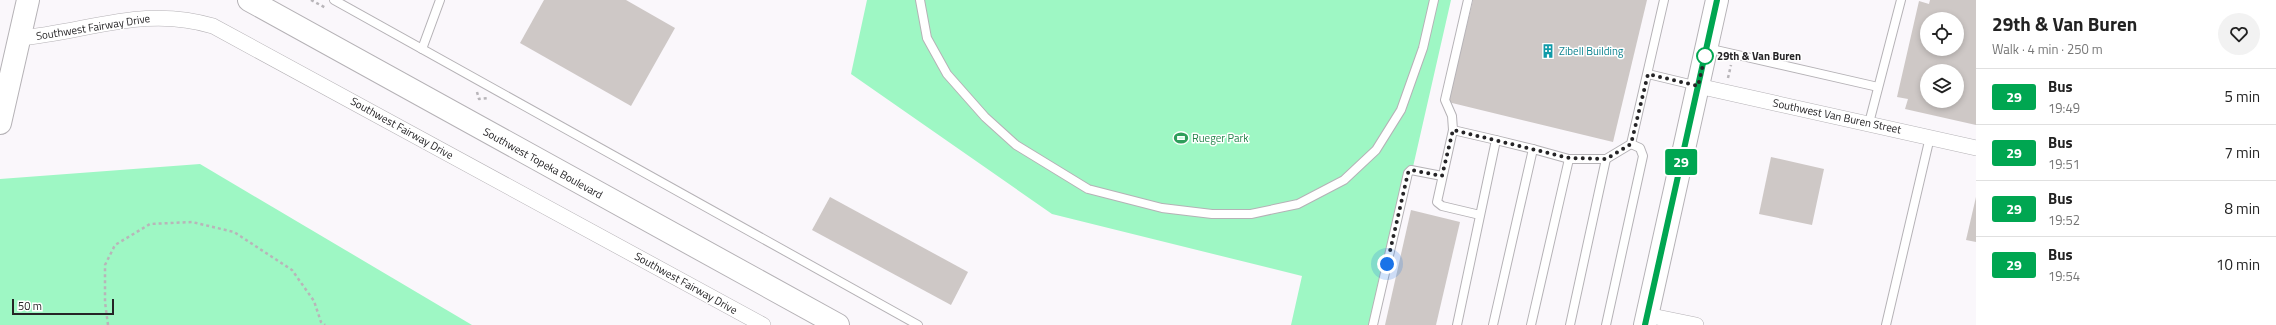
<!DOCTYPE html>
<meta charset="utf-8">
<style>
body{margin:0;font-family:"Titillium Web",sans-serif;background:#f2f2f2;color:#222;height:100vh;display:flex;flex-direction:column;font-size:15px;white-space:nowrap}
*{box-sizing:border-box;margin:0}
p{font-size:13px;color:#767676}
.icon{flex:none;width:22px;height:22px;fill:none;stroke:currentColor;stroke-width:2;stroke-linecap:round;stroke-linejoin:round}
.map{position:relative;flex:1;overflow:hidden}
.details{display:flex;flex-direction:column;background:#fff;width:300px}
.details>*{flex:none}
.badge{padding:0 8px;border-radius:3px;font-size:14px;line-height:26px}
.controls{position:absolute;left:1920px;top:12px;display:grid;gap:8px}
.controls a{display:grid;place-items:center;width:44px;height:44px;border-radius:50%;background:#fff;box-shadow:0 2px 6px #0003;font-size:20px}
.scale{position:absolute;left:12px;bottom:10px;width:102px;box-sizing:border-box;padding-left:4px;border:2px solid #252426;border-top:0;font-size:11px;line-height:14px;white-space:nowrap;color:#252426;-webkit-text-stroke:3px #fff;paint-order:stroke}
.you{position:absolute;width:20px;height:20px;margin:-10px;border:3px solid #fff;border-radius:50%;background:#1a73e8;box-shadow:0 0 0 6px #1a73e833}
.map>.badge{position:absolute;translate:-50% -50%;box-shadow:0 0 0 2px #fff}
.round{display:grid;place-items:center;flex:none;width:42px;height:42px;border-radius:21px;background:#f2f2f2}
.head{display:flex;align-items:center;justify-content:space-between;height:68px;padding:0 16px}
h1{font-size:19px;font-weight:700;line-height:30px}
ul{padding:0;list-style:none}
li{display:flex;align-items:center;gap:12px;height:56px;padding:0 16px;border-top:1px solid #e0e0e0}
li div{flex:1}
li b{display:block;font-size:15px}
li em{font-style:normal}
li .badge{min-width:44px;font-weight:700;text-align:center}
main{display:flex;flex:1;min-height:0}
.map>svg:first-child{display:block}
.green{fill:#9ef7c4}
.building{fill:#cec8c6;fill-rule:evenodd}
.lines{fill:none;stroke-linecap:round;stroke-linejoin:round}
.lane-casing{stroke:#b5b2b6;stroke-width:10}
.street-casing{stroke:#b5b2b6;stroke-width:16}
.secondary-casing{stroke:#b5b2b6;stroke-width:24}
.primary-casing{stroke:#b5b2b6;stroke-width:24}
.path{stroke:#b8b5b9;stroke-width:2.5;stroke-dasharray:3 3;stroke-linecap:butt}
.lane{stroke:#fff;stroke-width:8}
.street{stroke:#fff;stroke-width:15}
.secondary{stroke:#fff;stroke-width:22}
.primary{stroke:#fff;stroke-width:22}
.line-casing{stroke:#fff;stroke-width:9}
.line{stroke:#00a651;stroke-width:6}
.walk{stroke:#252426;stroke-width:4;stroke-dasharray:0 7.2}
.stop-dot{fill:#fff;stroke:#00a651;stroke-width:2}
.labels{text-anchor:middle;stroke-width:3;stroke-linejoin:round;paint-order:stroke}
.street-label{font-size:11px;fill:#252426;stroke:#fff}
.culture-label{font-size:11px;fill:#0d838f;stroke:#fff;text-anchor:start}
.stop-label{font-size:11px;font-weight:bold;fill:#252426;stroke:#fff;text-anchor:start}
.leisure-label{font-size:11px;fill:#27864d;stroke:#fff;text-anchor:start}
</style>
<main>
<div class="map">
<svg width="1976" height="325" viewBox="0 0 1976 325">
<rect width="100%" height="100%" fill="#faf7fb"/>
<g class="green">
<path d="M867 0H1451L1377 325H1291L1302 276 1052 214 851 74Z"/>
<path d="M200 164 472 325H0V179Z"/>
</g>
<g class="building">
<path d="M544 0H626L675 28 631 106 520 43Z"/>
<path d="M1473 0H1647L1613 142 1448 102Z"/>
<path d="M1930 0H1976V125L1905 109 1908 99 1897 97 1919 1 1929 4ZM1927 19H1957V49H1927ZM1927 71H1957V101H1927Z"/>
<path d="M1771 157 1824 169 1812 225 1759 214Z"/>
<path d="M830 197 968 272 951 305 812 230Z"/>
<path d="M1976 197V242L1966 240Z"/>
<path d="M1411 210 1460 222 1436 325H1385Z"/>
</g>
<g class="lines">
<defs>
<g id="lane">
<path d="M334 0 918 325"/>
<path d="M920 0 927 38 947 74 985 117 1016 145 1088 189 1162 208 1212 214H1251L1298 204 1344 180 1376 150 1401 110 1423 48 1434 0"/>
<path d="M1707 48 1878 87"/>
<path d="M422 49 440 0"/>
<path d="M1648 74 1698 86"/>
<path d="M1869 123 1901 0"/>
<path d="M1453 130 1452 116 1445 100 1468 0"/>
<path d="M1496 140 1533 149"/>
<path d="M1373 325 1408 173 1411 170 1442 176"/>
<path d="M1457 325 1496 140 1453 130 1437 202 1442 206 1480 215"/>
<path d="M1493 325 1533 149 1569 159H1606L1631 144 1664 0"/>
<path d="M1531 325 1569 159"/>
<path d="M1570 325 1606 159"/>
<path d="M1606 325 1643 156 1640 148 1631 144"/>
<path d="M1886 325 1930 137"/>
</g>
<g id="street">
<path d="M19 38C88 32 144 5 213 26L763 325"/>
<path d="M1698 86 1976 148"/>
<path d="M1647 315 1696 325"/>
</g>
<g id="secondary">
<path d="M0 123 28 0"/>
<path d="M1645 325 1717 0"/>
</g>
<path id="primary" d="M249 0 838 325"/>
</defs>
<use href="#lane" class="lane-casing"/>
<use href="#street" class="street-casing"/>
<use href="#secondary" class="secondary-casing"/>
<use href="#primary" class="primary-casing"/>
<g class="path">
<path d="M311 0 326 8"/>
<path d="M1728 78 1731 65"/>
<path d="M477 92 479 99 489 98"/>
<path d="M108 325 105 302V265L115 245 150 224 192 222 234 232 292 270 314 301 321 322 325 325"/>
</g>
<use href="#lane" class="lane"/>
<use href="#street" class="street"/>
<use href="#secondary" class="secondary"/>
<use href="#primary" class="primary"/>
</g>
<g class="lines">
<defs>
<path id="line" d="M1645 325 1717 0"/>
</defs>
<use href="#line" class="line-casing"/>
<use href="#line" class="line"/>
<path class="walk" d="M1387 264 1408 173 1411 170 1442 176 1453 130 1569 158 1606 159 1631 144 1648 74 1698 86 1705 56"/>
</g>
<defs>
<symbol id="building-bare" viewBox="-9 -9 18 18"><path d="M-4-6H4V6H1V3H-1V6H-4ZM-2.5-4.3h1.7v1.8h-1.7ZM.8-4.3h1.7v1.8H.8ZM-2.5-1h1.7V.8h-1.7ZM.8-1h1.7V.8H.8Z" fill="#0f9aa8" stroke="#fff" stroke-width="2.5" paint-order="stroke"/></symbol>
<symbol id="stadium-bare" viewBox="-9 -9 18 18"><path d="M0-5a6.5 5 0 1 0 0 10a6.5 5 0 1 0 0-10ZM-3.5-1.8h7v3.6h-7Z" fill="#2e9e5b" stroke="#fff" stroke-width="2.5" paint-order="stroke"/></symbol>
</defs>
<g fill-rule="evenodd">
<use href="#building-bare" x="1538" y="41" width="20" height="20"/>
<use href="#stadium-bare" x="1171" y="128" width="20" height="20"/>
</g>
<circle class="stop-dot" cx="1705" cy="56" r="8"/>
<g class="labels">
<g class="street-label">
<text transform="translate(93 27) rotate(-9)" y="4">Southwest Fairway Drive</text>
<text transform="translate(1837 116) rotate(12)" y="4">Southwest Van Buren Street</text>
<text transform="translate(402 128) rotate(29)" y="4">Southwest Fairway Drive</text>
<text transform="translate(543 163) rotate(29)" y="4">Southwest Topeka Boulevard</text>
<text transform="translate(686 283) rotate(29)" y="4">Southwest Fairway Drive</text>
</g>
<g class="culture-label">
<text x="1559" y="55">Zibell Building</text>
</g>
<g class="stop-label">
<text x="1717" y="60">29th &amp; Van Buren</text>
</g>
<g class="leisure-label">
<text x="1192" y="142">Rueger Park</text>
</g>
</g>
</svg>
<div class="controls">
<a><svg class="icon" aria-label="locate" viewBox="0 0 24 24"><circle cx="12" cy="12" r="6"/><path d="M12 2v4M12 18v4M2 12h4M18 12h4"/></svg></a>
<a><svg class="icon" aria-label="layers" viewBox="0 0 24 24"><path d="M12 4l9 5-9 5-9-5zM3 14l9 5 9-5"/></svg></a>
</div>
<div class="scale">50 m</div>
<div class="you" style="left:1387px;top:264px"></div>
<b class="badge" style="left:1681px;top:162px;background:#00a651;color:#fff">29</b>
</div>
<section class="details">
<div class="head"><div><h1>29th &amp; Van Buren</h1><p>Walk · 4 min · 250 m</p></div><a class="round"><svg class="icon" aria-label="heart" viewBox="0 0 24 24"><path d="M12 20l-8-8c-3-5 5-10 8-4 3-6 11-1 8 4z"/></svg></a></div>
<ul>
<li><span class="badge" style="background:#00a651;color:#fff">29</span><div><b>Bus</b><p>19:49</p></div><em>5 min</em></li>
<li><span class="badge" style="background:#00a651;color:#fff">29</span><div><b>Bus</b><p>19:51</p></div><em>7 min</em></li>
<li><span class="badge" style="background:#00a651;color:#fff">29</span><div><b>Bus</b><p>19:52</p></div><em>8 min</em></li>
<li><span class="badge" style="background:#00a651;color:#fff">29</span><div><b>Bus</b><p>19:54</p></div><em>10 min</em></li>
</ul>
</section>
</main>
